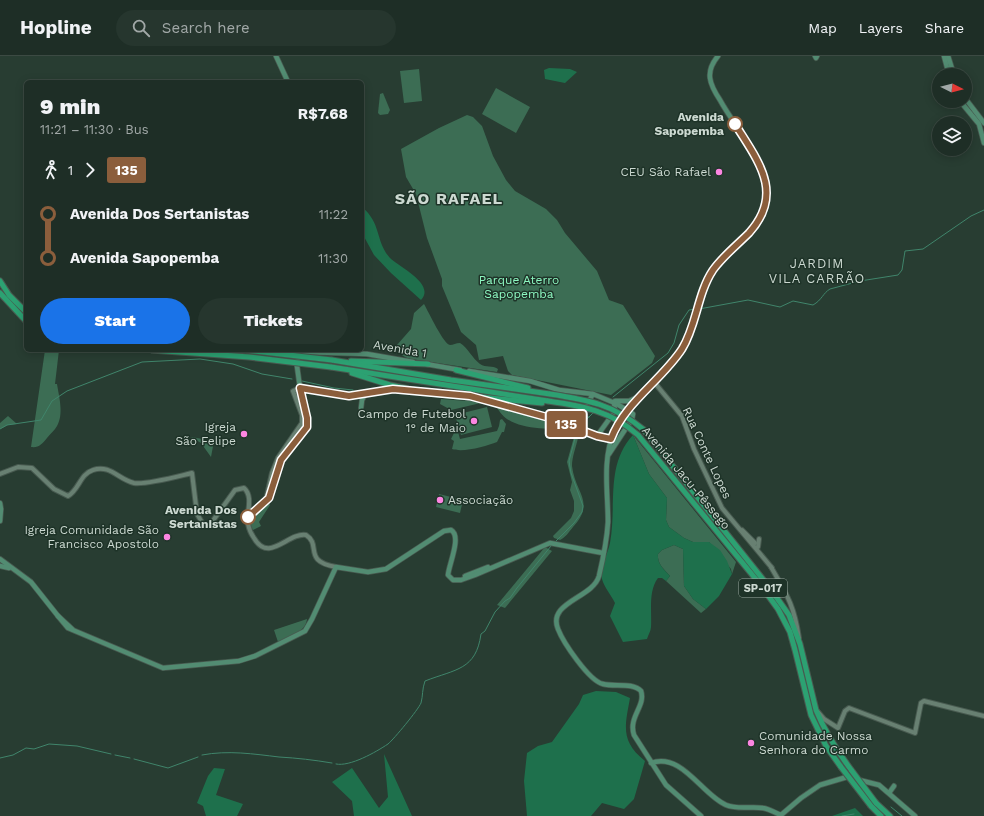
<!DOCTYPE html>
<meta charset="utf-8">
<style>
body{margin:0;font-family:"Work Sans",sans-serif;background:#26362e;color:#f1f3f6;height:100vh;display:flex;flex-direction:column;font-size:15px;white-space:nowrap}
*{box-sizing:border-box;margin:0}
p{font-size:13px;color:#a1a8a7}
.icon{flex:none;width:22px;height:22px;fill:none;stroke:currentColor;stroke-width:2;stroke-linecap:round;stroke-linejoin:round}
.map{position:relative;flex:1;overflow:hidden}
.sheet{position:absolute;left:24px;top:24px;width:340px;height:272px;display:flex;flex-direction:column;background:#1e2e26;border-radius:6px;box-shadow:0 2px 10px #0003,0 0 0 1px #3c4a43}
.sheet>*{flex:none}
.badge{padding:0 8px;border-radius:3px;font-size:14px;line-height:26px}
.needle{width:26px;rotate:96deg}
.controls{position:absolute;left:932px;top:12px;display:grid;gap:8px}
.controls a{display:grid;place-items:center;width:40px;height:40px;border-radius:50%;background:#1e2e26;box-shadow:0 2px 10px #0003,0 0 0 1px #3c4a43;font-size:20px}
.map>.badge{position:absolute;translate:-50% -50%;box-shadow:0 0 0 2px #fff}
.legs{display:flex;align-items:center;gap:6px;height:44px;padding:0 16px;font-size:13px}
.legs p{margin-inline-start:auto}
.head{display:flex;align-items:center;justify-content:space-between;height:68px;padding:0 16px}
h1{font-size:22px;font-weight:800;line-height:30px}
.primary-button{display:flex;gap:8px;margin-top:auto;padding:8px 16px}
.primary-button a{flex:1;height:46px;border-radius:24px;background:#1a73e8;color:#fff;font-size:16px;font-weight:800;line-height:46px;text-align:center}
.primary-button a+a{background:#26362e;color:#f1f3f6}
ul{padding:0 16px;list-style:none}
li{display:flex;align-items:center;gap:14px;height:44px;font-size:15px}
li i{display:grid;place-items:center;width:6px;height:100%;margin:0 5px;background:currentColor}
li i::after{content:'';width:10px;height:10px;margin:-5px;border:3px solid;border-radius:50%;background:#1e2e26}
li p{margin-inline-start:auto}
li:first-child i{background:linear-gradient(#0000 50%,currentColor 0)}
li:last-child i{background:linear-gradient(currentColor 50%,#0000 0)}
header{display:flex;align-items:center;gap:24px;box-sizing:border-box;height:56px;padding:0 20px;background:#1e2e26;border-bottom:1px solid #3c4a43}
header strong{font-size:19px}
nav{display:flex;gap:22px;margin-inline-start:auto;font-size:14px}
.search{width:280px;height:36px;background:#26362e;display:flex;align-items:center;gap:10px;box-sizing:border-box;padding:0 14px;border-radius:22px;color:#a1a8a7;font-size:15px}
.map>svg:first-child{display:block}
.green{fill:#3c6d54}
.forest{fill:#1e704c}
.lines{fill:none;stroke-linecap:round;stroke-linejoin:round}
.stream{stroke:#40856b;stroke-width:1}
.tertiary-casing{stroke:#485a50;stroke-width:6}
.secondary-casing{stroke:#485a50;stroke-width:6}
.trunk-casing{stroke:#485a50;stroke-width:7}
.tertiary{stroke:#688072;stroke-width:4}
.secondary{stroke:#528c72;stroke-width:4.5}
.trunk{stroke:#2ca172;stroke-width:5}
.trunk-bridge-casing{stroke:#485a50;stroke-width:7;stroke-linecap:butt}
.trunk-bridge{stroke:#2ca172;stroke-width:5}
.line-1-casing{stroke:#fff;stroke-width:9}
.line-1{stroke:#8b5e3c;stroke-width:6}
.stop-1-dot{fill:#fff;stroke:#8b5e3c;stroke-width:2}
.poi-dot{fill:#fd86e2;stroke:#1e3328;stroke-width:1.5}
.labels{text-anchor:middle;stroke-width:3;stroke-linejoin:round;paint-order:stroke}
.shield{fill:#1e3328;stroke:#98a79e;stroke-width:1}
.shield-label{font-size:11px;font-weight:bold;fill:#ccd9d1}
.stop-label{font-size:12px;font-weight:bold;fill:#ccd9d1;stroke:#1e3328;text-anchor:end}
.poi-label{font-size:12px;fill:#ccd9d1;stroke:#1e3328;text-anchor:end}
.park-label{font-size:12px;fill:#8df8c1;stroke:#1e3328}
.street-label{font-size:12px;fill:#ccd9d1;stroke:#1e3328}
.neighbourhood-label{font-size:13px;letter-spacing:1px;fill:#ccd9d1;stroke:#1e3328}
.district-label{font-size:16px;font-weight:bold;letter-spacing:1px;fill:#ccd9d1;stroke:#1e3328}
</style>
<header>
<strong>Hopline</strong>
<div class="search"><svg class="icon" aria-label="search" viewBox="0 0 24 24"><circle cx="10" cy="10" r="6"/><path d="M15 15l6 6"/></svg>Search here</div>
<nav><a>Map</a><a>Layers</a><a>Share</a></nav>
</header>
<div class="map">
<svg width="984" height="760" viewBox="0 0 984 760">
<rect width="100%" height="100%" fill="#283d32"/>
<g class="green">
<path d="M419 13 422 45 404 47 400 15Z"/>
<path d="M496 32 530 51 516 77 482 58Z"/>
<path d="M383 37 390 54 388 58 380 59 378 57 380 38Z"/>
<path d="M467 59 473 61 482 70 493 100 506 124 515 135 546 153 557 164 565 177 597 215 609 244 623 249 655 300 652 307 611 339 512 319 508 315 503 300 479 304 476 289 461 276 442 230V223L427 182 416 138 406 121 401 93 439 72Z"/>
<path d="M424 248C428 255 444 289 450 289 453 289 456 287 460 287 468 292 472 302 480 308 486 312 492 309 498 313L497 316 411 303C403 301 398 298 397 289L411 273 414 257Z"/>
<path d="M45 294H59L55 328H57C59 341 64 358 57 370 55 374 50 378 47 382 42 388 39 392 31 391Z"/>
<path d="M468 342 485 346 451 354 440 348 441 343 467 345Z"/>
<path d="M496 349 571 371 572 373 571 375C548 371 507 377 496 349Z"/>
<path d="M487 351 492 371 461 379 455 359Z"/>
<path d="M8 360 17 368 8 369 0 373V367Z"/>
<path d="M502 363 506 368 504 376H502L497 386C487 390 463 397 452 393L454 385 451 383 454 377 458 376 460 383 497 375 499 370 500 364Z"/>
<path d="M633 379 736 506 732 518 731 513 709 486H693L684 482 669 471 666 464 667 442 649 418Z"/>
<path d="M191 381 214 385 211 401 201 387Z"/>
<path d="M574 381 578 382C576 391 572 401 572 410 575 437 596 446 573 471 569 476 565 482 560 484L554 482 553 480 571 462 574 455V445L570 434 572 426 567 406Z"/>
<path d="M439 438 463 444 460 457 436 451Z"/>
<path d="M267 445 270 449 259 466 261 470 253 474 250 469 251 460Z"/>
<path d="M674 489 683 493 684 530 693 543 706 553 701 557 666 525 670 520C664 513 657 508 658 498L662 494Z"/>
<path d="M545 491 552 495 505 552 497 549Z"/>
<path d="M307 563C306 576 289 581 278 586L274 574Z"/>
</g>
<g class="forest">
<path d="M549 12 570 13 577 16 565 27 545 23 544 14Z"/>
<path d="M362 151C382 168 375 185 390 202 399 211 436 228 421 244L391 217 374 199 362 177Z"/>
<path d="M633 379 649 418 667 442 666 464 669 471 684 482 693 486H709L720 494 727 505 732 518 719 540 706 553 693 543 684 530 683 493 674 489 662 494 658 498C657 508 664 513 670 520L666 525 662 522H658C648 535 652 556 651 571 651 575 648 579 647 583L623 586 610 560 615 547C611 539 604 531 602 523 600 512 608 497 610 487 617 450 605 409 633 379Z"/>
<path d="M596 635 616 636 630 642C625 670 620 685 645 705L634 743 624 753 602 747 591 760H527L524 725 527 697 538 690 552 686 579 648 583 639Z"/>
<path d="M384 698 412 760H354L352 745 332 726 352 712 379 752 388 741Z"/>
<path d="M214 712 225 713 216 739 243 748 237 760H206L203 750 197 747 208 720Z"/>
<path d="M855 752 863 760H831H832Z"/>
</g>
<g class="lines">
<g class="stream">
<path d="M699 253 748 244 780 251 793 245 813 249C822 244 823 237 830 233L860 225 898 219 902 214 905 195 923 193 971 160 984 154"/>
<path d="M302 325 334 332 353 334"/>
<path d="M391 336 467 344"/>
<path d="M613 341 668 297 674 287 679 269 689 254 696 253"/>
<path d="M551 358 573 361"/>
<path d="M583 361H589"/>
<path d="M579 371 594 356"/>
<path d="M0 373 7 369 41 364 52 345 67 335 142 306 200 303 233 308 262 318 292 323"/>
<path d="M555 486 574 467 582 456 583 450 571 417 569 405 577 375"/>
<path d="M115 699 130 702"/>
<path d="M202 699C228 694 254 698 279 701 297 702 314 704 332 707"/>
<path d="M0 702 13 699 26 692 34 693 49 688 77 690 111 698"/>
<path d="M134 703 168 712 198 701"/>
<path d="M336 708C350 711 376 696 388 688 394 683 418 654 421 647 423 640 422 633 425 625 456 613 476 614 481 578L485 575 495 556 505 545 510 542 517 532 551 490"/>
<path d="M891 751 902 760"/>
<path d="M842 760 854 758"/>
</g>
<defs>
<g id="tertiary">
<path d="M654 326 682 360 694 393 722 452 772 512"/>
<path d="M0 418 18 411 32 412 54 433 68 440C79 434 80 418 93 414 110 408 119 424 134 427 146 429 179 420 192 417L197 458 203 468 207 469 212 466 235 434 244 432C254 441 246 457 248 468 249 473 251 478 254 482 269 508 288 476 306 479 322 489 302 505 336 511"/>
<path d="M248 462 269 442 281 404 307 371V362L300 332 293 335 302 359V367L278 402 272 417 266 444"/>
<path d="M742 474 755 487"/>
<path d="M758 491 759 483"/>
<path d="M771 511C787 539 794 549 799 582"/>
<path d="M818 656 824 663 838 672 845 655 849 652 915 677 921 647 924 645 984 660"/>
</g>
<g id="secondary">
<path d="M276 0 288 26"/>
<path d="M815 0 816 2 817 0"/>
<path d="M944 0 949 19"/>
<path d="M948 0 954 19"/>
<path d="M965 42 984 67"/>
<path d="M960 45 979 68 984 87"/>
<path d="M426 308 460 314"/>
<path d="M469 315 530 325 559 334 593 338 617 348 633 358 632 363 609 398"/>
<path d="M404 334H384L349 340 300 332 297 310 298 300 304 296 367 298 413 306"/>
<path d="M416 334C462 338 506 349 551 362 571 369 590 380 611 383"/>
<path d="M615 345H629L638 341"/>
<path d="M361 352 362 344 366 337"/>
<path d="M574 371 593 338"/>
<path d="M597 380 615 355 614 346"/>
<path d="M0 447 1 453 0 465"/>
<path d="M0 503 31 526 58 560 72 573"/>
<path d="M0 510 9 512"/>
<path d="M465 520 488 511"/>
<path d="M58 560 68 572 163 612 239 605 255 600 305 575 312 563 336 511 368 516 386 513 444 475 451 474C462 480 449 508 448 519L453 524H461L475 519 550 487 603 497"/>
<path d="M651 707C682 696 702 739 726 749 738 754 751 750 763 752 770 753 775 757 781 759L801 742 820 729 847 721 879 729 915 760"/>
<path d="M889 737 894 730"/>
<path d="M701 760 666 729 634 679C628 661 646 650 641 635 633 626 614 631 603 628 589 625 563 586 558 573 547 546 593 542 599 520 603 503 607 483 608 466 608 437 602 403 614 376 627 346 661 320 681 294 695 271 696 244 709 221 727 190 772 171 766 129 762 100 734 70 720 44 716 38 711 30 710 22 709 14 713 6 718 0"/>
</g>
<g id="trunk">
<path d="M0 225 9 239 26 256"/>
<path d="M0 237 26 265"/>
<path d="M332 304 451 324 550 338"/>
<path d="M351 305 428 308"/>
<path d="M331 311 548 345"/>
<path d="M456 314 528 332"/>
<path d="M352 317 390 329 418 335"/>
<path d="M470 340 542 347"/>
<path d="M644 374 769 531 789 559 800 588 816 654C825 676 837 695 852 715"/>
<path d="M638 379 759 527 778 553 790 576 795 594 811 659 826 690 841 711"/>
<path d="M876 747 890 760"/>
<path d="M871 750 881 760"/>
</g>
</defs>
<use href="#tertiary" class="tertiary-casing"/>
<use href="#secondary" class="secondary-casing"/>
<use href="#trunk" class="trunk-casing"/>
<use href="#tertiary" class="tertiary"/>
<use href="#secondary" class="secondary"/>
<use href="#trunk" class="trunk"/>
<defs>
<g id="trunk-bridge">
<path d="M151 294 249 301 331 311"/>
<path d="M246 294 332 304"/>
<path d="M550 338C588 344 613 348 644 374"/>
<path d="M548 345C583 350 611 355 638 379"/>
<path d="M841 711 871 750"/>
<path d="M852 715 876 747"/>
</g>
</defs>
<use href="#trunk-bridge" class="trunk-bridge-casing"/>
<use href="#trunk-bridge" class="trunk-bridge"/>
</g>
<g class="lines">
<defs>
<path id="line-1" d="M248 461 269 442 281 404 307 371V362L300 332 349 340 393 333 470 340 550 362 597 380 611 383C625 346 661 325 682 293 697 269 697 238 713 214 723 200 737 189 749 177 785 137 758 105 735 68"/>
</defs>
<use href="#line-1" class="line-1-casing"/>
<use href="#line-1" class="line-1"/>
</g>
<g class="stop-1-dot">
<circle cx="735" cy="68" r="7"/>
<circle cx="248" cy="461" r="7"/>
</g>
<g class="poi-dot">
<circle cx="719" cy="116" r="4"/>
<circle cx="474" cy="365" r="4"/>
<circle cx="244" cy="378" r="4"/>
<circle cx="440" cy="444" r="4"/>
<circle cx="167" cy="481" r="4"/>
<circle cx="751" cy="687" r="4"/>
</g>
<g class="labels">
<rect class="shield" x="739" y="523" width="48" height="18" rx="3"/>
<g class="shield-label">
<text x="763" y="536">SP-017</text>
</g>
<g class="stop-label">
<text x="724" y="65">Avenida<tspan x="724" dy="14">Sapopemba</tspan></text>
<text x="237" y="458">Avenida Dos<tspan x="237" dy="14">Sertanistas</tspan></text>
</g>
<g class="poi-label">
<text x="711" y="120">CEU São Rafael</text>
<text x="466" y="362">Campo de Futebol<tspan x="466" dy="14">1° de Maio</tspan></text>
<text x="236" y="375">Igreja<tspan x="236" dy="14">São Felipe</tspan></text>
<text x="448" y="448" text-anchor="start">Associação</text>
<text x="159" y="478">Igreja Comunidade São<tspan x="159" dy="14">Francisco Apostolo</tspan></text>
<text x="759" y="684" text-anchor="start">Comunidade Nossa<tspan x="759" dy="14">Senhora do Carmo</tspan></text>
</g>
<g class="park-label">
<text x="519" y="228">Parque Aterro<tspan x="519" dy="14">Sapopemba</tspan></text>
</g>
<g class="street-label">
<text transform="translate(400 293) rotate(10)" y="4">Avenida 1</text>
<text transform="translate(707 397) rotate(65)" y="4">Rua Conte Lopes</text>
<text transform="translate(686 422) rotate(50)" y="4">Avenida Jacu-Pêssego</text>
</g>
<g class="neighbourhood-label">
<text x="817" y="212">JARDIM<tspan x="817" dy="15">VILA CARRÃO</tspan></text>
</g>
<g class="district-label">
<text x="449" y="148">SÃO RAFAEL</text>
</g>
</g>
</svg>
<div class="controls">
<a><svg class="needle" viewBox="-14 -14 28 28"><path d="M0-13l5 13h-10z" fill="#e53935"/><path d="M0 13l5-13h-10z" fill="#a1a8a7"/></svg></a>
<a><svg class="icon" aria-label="layers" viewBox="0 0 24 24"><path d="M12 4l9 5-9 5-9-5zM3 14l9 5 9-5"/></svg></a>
</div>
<b class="badge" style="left:566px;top:368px;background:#8b5e3c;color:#fff">135</b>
<section class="sheet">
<div class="head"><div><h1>9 min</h1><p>11:21 – 11:30 · Bus</p></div><b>R$7.68</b></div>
<div class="legs"><svg class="icon" aria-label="walk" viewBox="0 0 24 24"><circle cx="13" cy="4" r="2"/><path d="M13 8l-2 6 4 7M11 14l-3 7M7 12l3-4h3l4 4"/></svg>1<svg class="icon" aria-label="forward" viewBox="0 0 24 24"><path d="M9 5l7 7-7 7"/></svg><b class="badge" style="background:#8b5e3c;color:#fff">135</b></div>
<ul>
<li><i style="color:#8b5e3c"></i><b>Avenida Dos Sertanistas</b><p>11:22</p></li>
<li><i style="color:#8b5e3c"></i><b>Avenida Sapopemba</b><p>11:30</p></li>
</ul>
<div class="primary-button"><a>Start</a><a>Tickets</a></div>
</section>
</div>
